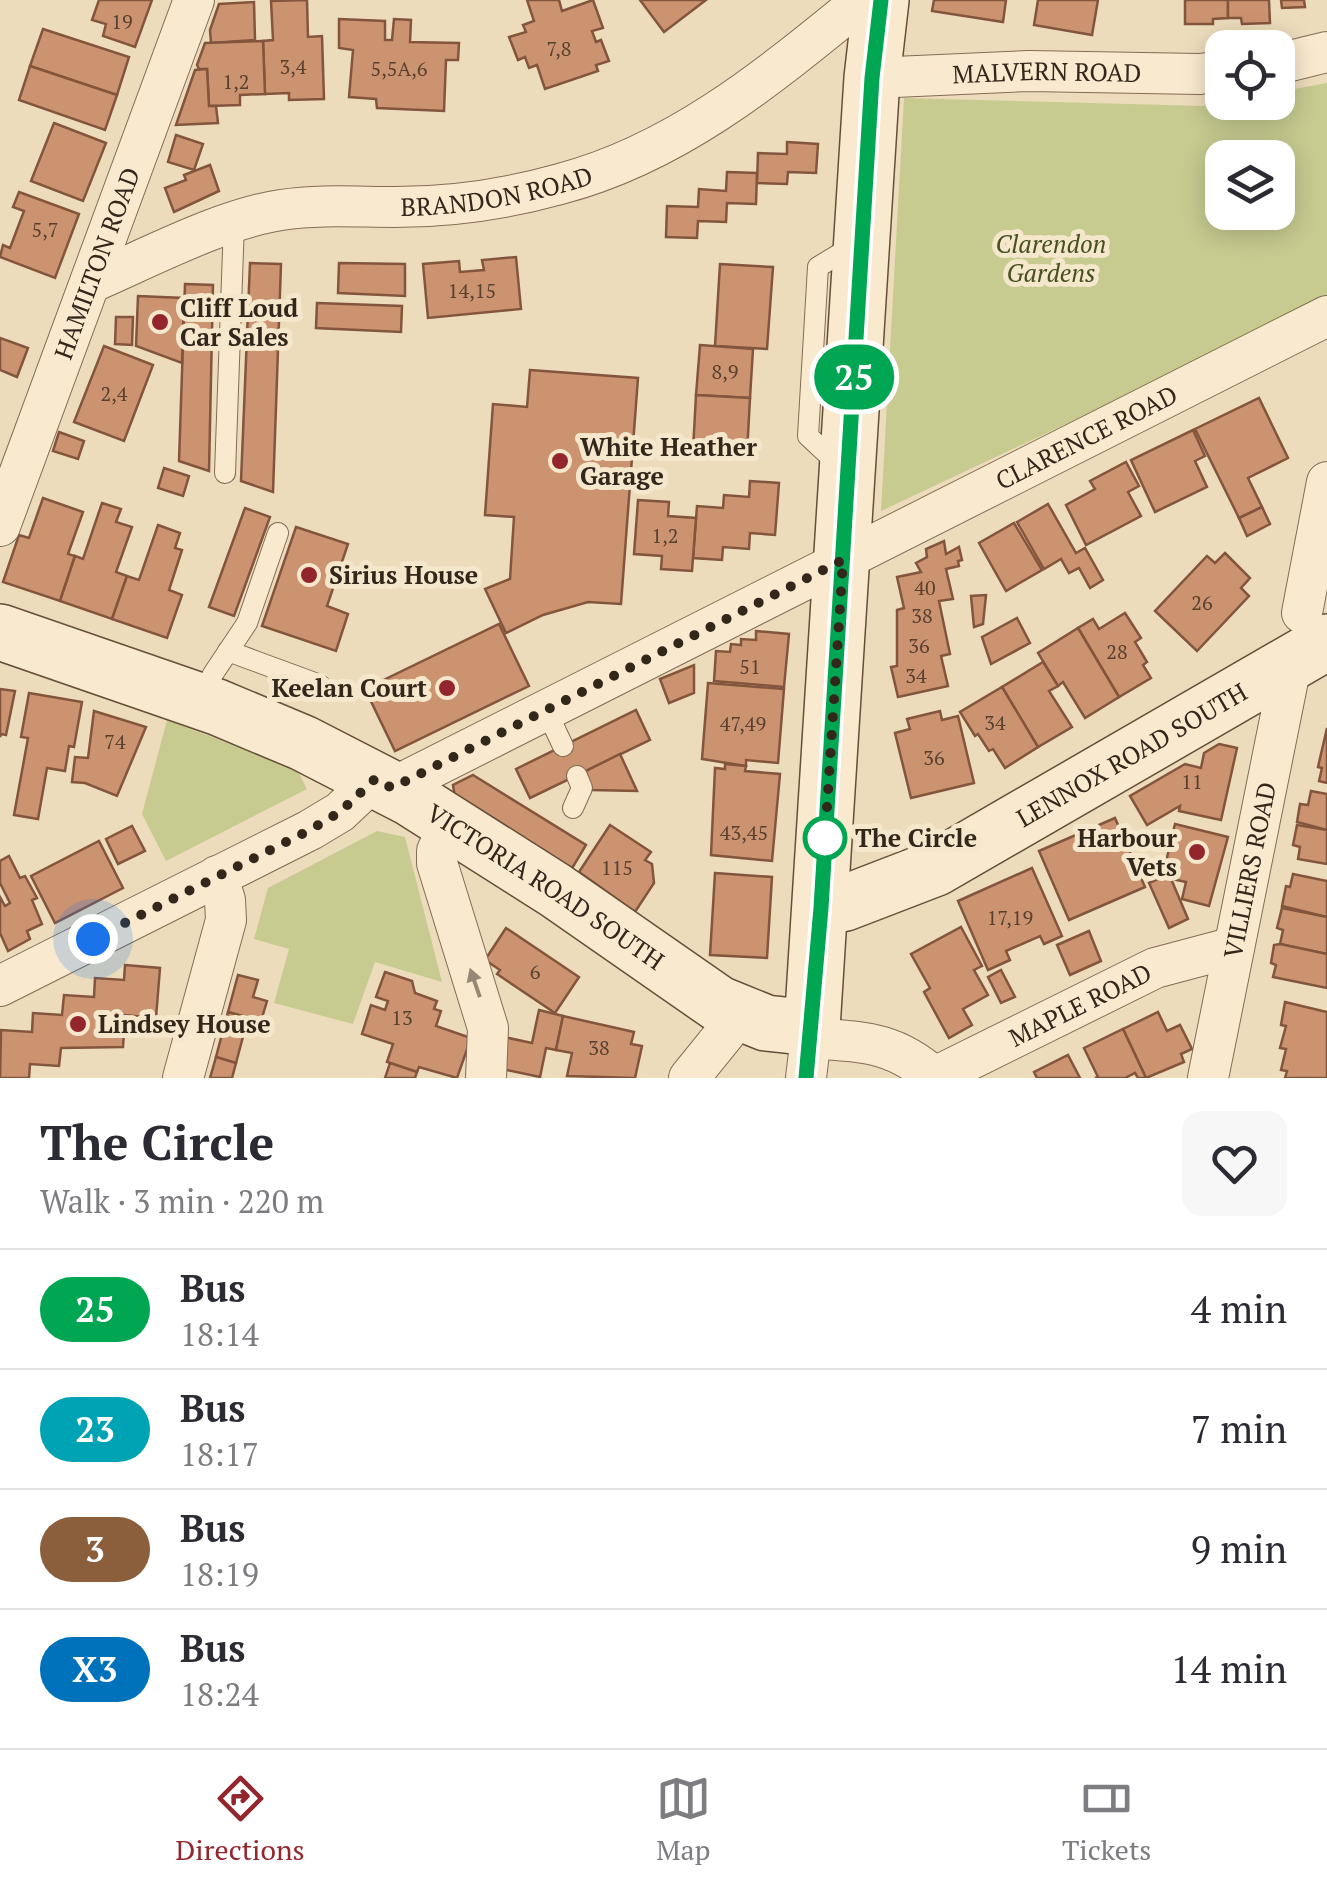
<!DOCTYPE html>
<meta charset="utf-8">
<style>
body{margin:0;font-family:"PT Serif",serif;background:#f7f7f7;color:#2b2b33;height:100vh;display:flex;flex-direction:column;font-size:38px;white-space:nowrap}
*{box-sizing:border-box;margin:0}
p{font-size:32px;color:#7c7c81}
.icon{flex:none;width:55px;height:55px;fill:none;stroke:currentColor;stroke-width:2;stroke-linecap:round;stroke-linejoin:round}
.map{position:relative;height:1078px;overflow:hidden}
.sheet{display:flex;flex-direction:column;background:#fff;flex:1}
.sheet>*{flex:none}
.badge{padding:0 20px;border-radius:32px;font-size:35px;line-height:65px}
.fabs{position:absolute;left:1205px;top:30px;display:grid;gap:20px}
.fabs a{display:grid;place-items:center;width:90px;height:90px;border-radius:20px;background:#fff;box-shadow:0 5px 25px #0003;font-size:50px}
.you{position:absolute;width:50px;height:50px;margin:-25px;border:8px solid #fff;border-radius:50%;background:#1a73e8;box-shadow:0 0 0 15px #1a73e833}
.map>.badge{position:absolute;translate:-50% -50%;box-shadow:0 0 0 5px #fff}
.round{display:grid;place-items:center;flex:none;width:105px;height:105px;border-radius:20px;background:#f7f7f7}
.overview{display:flex;align-items:center;justify-content:space-between;height:170px;padding:0 40px}
h1{font-size:48px;font-weight:700;line-height:75px}
ul{padding:0;list-style:none}
li{display:flex;align-items:center;gap:30px;height:120px;padding:0 40px;border-top:2px solid #e1e1e2}
li div{flex:1}
li b{display:block;font-size:38px}
li em{font-style:normal}
li .badge{min-width:110px;font-weight:700;text-align:center}
.dock{display:flex;justify-content:space-around;align-items:center;height:140px;border-top:2px solid #e1e1e2;background:#fff;font-size:28px;color:#7c7c81}
.dock a{display:grid;justify-items:center;gap:5px}
.dock .selected{color:#93262c}
.map>svg:first-child{display:block}
.green{fill:#c7cb90;fill-rule:evenodd}
.building{fill:#cc9371;stroke:#83553c;stroke-width:2.5}
.lines{fill:none;stroke-linecap:round;stroke-linejoin:round}
.lane-casing{stroke:#846c56;stroke-width:22}
.street-casing{stroke:#846c56;stroke-width:42}
.secondary-casing{stroke:#664e39;stroke-width:58}
.lane{stroke:#f9eacf;stroke-width:20}
.street{stroke:#f9eacf;stroke-width:40}
.secondary{stroke:#f9eacf;stroke-width:55}
.oneway{fill:#968875}
.line-casing{stroke:#fff;stroke-width:22}
.line{stroke:#00a651;stroke-width:15}
.walk{stroke:#33261b;stroke-width:10;stroke-dasharray:0 18}
.poi-dot{fill:#93262c;stroke:#f5e7cb;stroke-width:4}
.stop-dot{fill:#fff;stroke:#00a651;stroke-width:5}
.labels{text-anchor:middle;stroke-width:10;stroke-linejoin:round;paint-order:stroke}
.number-label{font-size:20px;fill:#594130}
.street-label{font-size:25px;fill:#33261b;stroke:#f5e7cb}
.park-label{font-size:25px;font-style:italic;fill:#465021;stroke:#f5e7cb}
.poi-label{font-size:25px;font-weight:bold;fill:#33261b;stroke:#f5e7cb;text-anchor:start}
.stop-label{font-size:25px;font-weight:bold;fill:#33261b;stroke:#f5e7cb;text-anchor:start}
</style>
<div class="map">
<svg width="1327" height="1078" viewBox="0 0 1327 1078">
<rect width="100%" height="100%" fill="#eddcbc"/>
<g class="green">
<path d="M1327 83V301L881 511 904 98 1204 106 1222 102H1278V92ZM1222 158H1278V212H1222Z"/>
<path d="M167 720 297 769 307 789 166 861 142 814Z"/>
<path d="M377 831 405 837 442 982 375 962 353 1024 274 1003 289 949 254 939 268 888Z"/>
</g>
<g class="building">
<path d="M99 0H152L135 47 103 36 106 24 92 20Z"/>
<path d="M307 0 308 37 322 36 324 99 289 100V93L265 94 263 41 273 40 271 1Z"/>
<path d="M527 0H559L562 11 593 0 603 28 592 31 596 42 601 40 609 61 596 65 598 71 545 89 537 65 529 68 525 57 518 60 509 37 526 32 523 25 534 21Z"/>
<path d="M640 0H706L664 32Z"/>
<path d="M934 0H1006L1003 22 932 11Z"/>
<path d="M1038 0H1098L1092 35 1034 25Z"/>
<path d="M1185 0H1228V18L1213 19V24H1185Z"/>
<path d="M1228 0H1269L1270 23 1242 24 1241 18H1228Z"/>
<path d="M1281 0H1304L1305 7 1282 8Z"/>
<path d="M254 2 255 40 211 43 210 30 219 4Z"/>
<path d="M339 19 385 21V40H392L394 19 411 20 410 42 459 43 458 60H446L444 111 377 108 376 99 349 97 353 50 339 48Z"/>
<path d="M43 29 129 57 117 95 30 66Z"/>
<path d="M263 41 265 94 240 95V105L209 106 207 69H199L197 65 205 43Z"/>
<path d="M30 66 117 95 105 130 19 100Z"/>
<path d="M207 69 209 106H216L218 123 176 125 195 70Z"/>
<path d="M54 123 106 143 83 201 31 181Z"/>
<path d="M176 135 203 144 194 170 168 162Z"/>
<path d="M787 142 818 144 816 173 788 172 787 184 757 183 758 153 787 154Z"/>
<path d="M210 165 219 191 174 212 165 188 186 180 184 175Z"/>
<path d="M727 172 757 173 756 204 727 203 726 222 698 221 697 238 666 237 667 206 698 207 699 189 726 191Z"/>
<path d="M19 192 79 214 55 278 0 257 3 245 10 248 24 211 13 207Z"/>
<path d="M516 257 521 309 428 318 423 264 459 261 460 272 484 270 482 260Z"/>
<path d="M250 263 281 264 273 492 241 481Z"/>
<path d="M339 263 405 264V296L338 293Z"/>
<path d="M720 264 773 267 767 349 715 346Z"/>
<path d="M185 284 213 285 209 471 179 461Z"/>
<path d="M138 296 184 298 182 363 136 346Z"/>
<path d="M317 303 402 306 401 332 316 328Z"/>
<path d="M116 317H133L132 345 115 344Z"/>
<path d="M0 338 28 348 17 377 0 370Z"/>
<path d="M700 345 753 349 750 398 696 395Z"/>
<path d="M104 346 153 365 124 441 74 422Z"/>
<path d="M530 370 638 378 621 604 588 602 543 615 506 633 485 589 510 579 514 517 485 515 493 404 527 407Z"/>
<path d="M696 395 750 398 747 454 693 450Z"/>
<path d="M1259 398 1288 458 1248 478 1262 507 1239 518 1195 429Z"/>
<path d="M1193 430 1205 456 1195 461 1207 487 1155 512 1131 460Z"/>
<path d="M59 432 84 441 78 459 53 451Z"/>
<path d="M1126 462 1139 486 1128 492 1141 516 1086 545 1066 505 1095 489 1090 481Z"/>
<path d="M164 468 189 476 183 496 158 488Z"/>
<path d="M750 481 779 483 775 535 750 533 749 549 723 547 722 560 693 558 697 506 723 508 724 495 749 497Z"/>
<path d="M43 498 83 512 68 554 75 556 60 601 3 582 19 535 29 538Z"/>
<path d="M638 500 669 502 668 516 696 518 692 571 661 569 662 556 634 554Z"/>
<path d="M102 503 121 509 116 522 132 527 116 572 127 576 112 619 60 601 75 556 83 559Z"/>
<path d="M1048 504 1076 553 1085 548 1103 580 1090 588 1079 568 1069 573 1061 559 1044 569 1017 522Z"/>
<path d="M1262 507 1270 524 1247 536 1239 518Z"/>
<path d="M245 508 270 517 234 616 209 607Z"/>
<path d="M1014 523 1042 570 1006 591 979 543Z"/>
<path d="M158 525 180 533 175 548 182 550 169 590 182 595 167 638 112 619 127 576 139 580Z"/>
<path d="M296 527 348 544 327 606 348 614 336 651 262 626Z"/>
<path d="M944 541 946 554 959 547 962 560 958 561 959 566 946 569 953 599 939 601 950 654 941 656 948 686 898 697 891 667 897 666V610L904 608 897 577 921 572 916 563 927 557 926 549Z"/>
<path d="M1225 553 1250 578 1241 588 1249 596 1197 651 1155 611 1207 556 1215 563Z"/>
<path d="M986 595 983 624 974 627 971 596Z"/>
<path d="M1125 613 1141 638 1135 642 1147 662 1143 665 1151 678 1119 697 1078 628 1093 619 1099 629Z"/>
<path d="M1017 618 1030 643 991 664 982 637Z"/>
<path d="M499 624 529 686 395 751 365 689Z"/>
<path d="M1078 628 1119 697 1085 718 1063 682 1058 686 1038 653Z"/>
<path d="M756 631 789 634 784 687 714 681 716 651 730 652 731 644 741 645V639L756 640Z"/>
<path d="M1043 662 1058 686 1049 691 1072 727 1038 747 1002 687Z"/>
<path d="M694 665V693L669 703 660 679Z"/>
<path d="M708 683 784 689 778 763 746 760V766L702 759Z"/>
<path d="M1002 687 1038 747 1005 768 993 749 989 751 978 734 975 736 960 712Z"/>
<path d="M0 689 15 691 6 735 1 734 0 737Z"/>
<path d="M29 693 82 702 74 747 69 746 65 771 47 768 38 819 14 815 28 738 21 737Z"/>
<path d="M636 710 650 740 530 798 516 769Z"/>
<path d="M94 711 146 727 117 796 85 783 72 782 75 757 88 758Z"/>
<path d="M940 711 942 720 958 716 974 783 911 798 895 733 910 729 907 719Z"/>
<path d="M1327 728V783L1319 781 1322 768 1318 767Z"/>
<path d="M1219 744 1237 748 1221 820 1179 811 1180 806 1147 825 1130 796 1185 764 1201 768 1204 753Z"/>
<path d="M620 754 637 791 591 790 586 771Z"/>
<path d="M725 764 746 766 745 771 780 774 772 861 711 855 715 768 725 769Z"/>
<path d="M473 775 586 845 571 870 455 798 453 785Z"/>
<path d="M1311 791 1327 794V830L1297 822 1300 804 1308 805Z"/>
<path d="M1115 818 1145 887 1069 920 1039 851Z"/>
<path d="M1175 824 1228 837 1209 906 1182 899 1186 882 1172 879 1175 869 1165 866Z"/>
<path d="M610 825 651 852 645 860 652 864 654 883 635 912 579 872Z"/>
<path d="M1297 825 1327 830V864L1298 859 1300 847 1293 845Z"/>
<path d="M132 826 145 851 118 864 106 839Z"/>
<path d="M99 841 123 888 55 923 31 876Z"/>
<path d="M9 856 20 878 25 876 37 898 32 900 42 924 27 931 30 939 8 951 0 933V897L5 906 10 903 0 883V861Z"/>
<path d="M1032 868 1062 936 1044 944 1040 936 1006 951 1010 960 988 970 958 901Z"/>
<path d="M715 873 772 877 767 958 710 955Z"/>
<path d="M1169 874 1188 919 1169 928 1149 883Z"/>
<path d="M1293 874 1327 881V917L1282 906 1286 886 1290 887Z"/>
<path d="M1282 908 1327 917V954L1280 944 1283 930 1277 928Z"/>
<path d="M961 927 982 966 974 970 988 995 963 1009 972 1025 949 1038 924 992 930 988 911 954Z"/>
<path d="M506 928 579 977 555 1013 497 974 500 970 485 960Z"/>
<path d="M1089 931 1101 961 1070 975 1057 945Z"/>
<path d="M1280 944 1327 954V988L1273 977 1276 965 1271 963 1274 945Z"/>
<path d="M125 965 160 968 156 1018 125 1015 123 1047 61 1048 59 1066 30 1064 29 1078H0L1 1030 32 1032 33 1013 62 1015 64 995 94 997 95 978 124 980Z"/>
<path d="M1001 970 1015 997 1001 1003 988 977Z"/>
<path d="M385 972 412 981 415 993 437 1001 434 1009 441 1011 436 1026 471 1038 457 1078 419 1067 417 1072 387 1062 393 1044 362 1034 371 1005 385 1010 388 1001 376 997Z"/>
<path d="M238 975 258 980 253 997 267 1001 261 1021 228 1012Z"/>
<path d="M1285 1002 1327 1012V1078H1285L1287 1071 1281 1070 1286 1049 1280 1048 1286 1026 1281 1025Z"/>
<path d="M539 1010 563 1016 556 1050 546 1048 540 1077 497 1068 504 1037 532 1043Z"/>
<path d="M228 1012 248 1018 236 1063 216 1057Z"/>
<path d="M1158 1012 1167 1031 1180 1025 1192 1049 1181 1054 1184 1062 1146 1078 1123 1029Z"/>
<path d="M563 1016 634 1032 631 1044 642 1046 635 1078 567 1076 572 1053 556 1050Z"/>
<path d="M1123 1029 1146 1078H1138L1135 1073 1125 1078H1095L1098 1077 1084 1048Z"/>
<path d="M1068 1055 1080 1078H1037L1034 1072Z"/>
<path d="M216 1057 236 1063 232 1078H210Z"/>
<path d="M390 1063 417 1072 415 1078H385Z"/>
</g>
<g class="lines">
<defs>
<g id="lane">
<path d="M839 465 808 436 818 267 856 244"/>
<path d="M225 473 234 223"/>
<path d="M228 651 320 685"/>
<path d="M202 700 213 674 247 623 278 533"/>
<path d="M546 710 563 746"/>
<path d="M573 808 582 788 577 776"/>
</g>
<g id="street">
<path d="M1278 64 1327 52"/>
<path id="s1" d="M872 78 1029 71 1200 74 1222 71"/>
<path id="s2" d="M90 283C146 259 221 219 281 210 320 204 357 207 395 207 451 207 506 199 560 184 678 153 771 75 863 0"/>
<path id="s3" d="M0 526 194 0"/>
<path d="M1302 613 1327 482"/>
<path id="s4" d="M392 788 1327 316"/>
<path d="M450 825 437 851V863L488 1028 486 1078"/>
<path d="M0 986 310 830 340 812 375 779"/>
<path d="M811 1038C863 1042 894 1041 935 1078"/>
<path id="s5" d="M935 1077 1155 968 1234 947"/>
<path d="M183 1078 226 920 225 900 217 876"/>
<path d="M689 1078 740 1015"/>
<path d="M806 1078 812 1028"/>
<path id="s6" d="M1208 1078 1292 660"/>
</g>
<g id="secondary">
<path id="s7" d="M0 632 217 707 303 743 410 798 555 890 719 1004 766 1023 812 1028 872 78 881 0"/>
<path id="s8" d="M821 908 845 903 936 868 1327 642"/>
</g>
</defs>
<use href="#lane" class="lane-casing"/>
<use href="#street" class="street-casing"/>
<use href="#secondary" class="secondary-casing"/>
<use href="#lane" class="lane"/>
<use href="#street" class="street"/>
<use href="#secondary" class="secondary"/>
</g>
<defs><path id="oneway-solid" d="M-6-.8H1V-3.2L6.5 0L1 3.2V.8H-6Z" transform="scale(2.5)"/></defs>
<use class="oneway" href="#oneway-solid" transform="translate(475 983) rotate(-109)"/>
<g class="lines">
<defs>
<path id="line" d="M806 1078 821 908 872 78 881 0"/>
</defs>
<use href="#line" class="line-casing"/>
<use href="#line" class="line"/>
<path class="walk" d="M93 939 310 830 340 812 375 779 392 788 843 560 825 838"/>
</g>
<g class="poi-dot">
<circle cx="160" cy="322" r="10"/>
<circle cx="560" cy="461" r="10"/>
<circle cx="309" cy="575" r="10"/>
<circle cx="447" cy="688" r="10"/>
<circle cx="1197" cy="852" r="10"/>
<circle cx="78" cy="1024" r="10"/>
</g>
<circle class="stop-dot" cx="825" cy="838" r="20"/>
<g class="labels">
<g class="number-label">
<text x="122" y="29">19</text>
<text x="559" y="56">7,8</text>
<text x="293" y="74">3,4</text>
<text x="399" y="76">5,5A,6</text>
<text x="236" y="89">1,2</text>
<text x="45" y="237">5,7</text>
<text x="472" y="298">14,15</text>
<text x="725" y="379">8,9</text>
<text x="114" y="401">2,4</text>
<text x="665" y="543">1,2</text>
<text x="925" y="595">40</text>
<text x="1202" y="610">26</text>
<text x="922" y="623">38</text>
<text x="919" y="653">36</text>
<text x="1117" y="659">28</text>
<text x="750" y="674">51</text>
<text x="916" y="683">34</text>
<text x="995" y="730">34</text>
<text x="743" y="731">47,49</text>
<text x="115" y="749">74</text>
<text x="934" y="765">36</text>
<text x="1192" y="789">11</text>
<text x="744" y="840">43,45</text>
<text x="617" y="875">115</text>
<text x="1010" y="925">17,19</text>
<text x="535" y="979">6</text>
<text x="402" y="1025">13</text>
<text x="599" y="1055">38</text>
</g>
<g class="street-label">
<text dy="9" stroke="none"><textPath href="#s1" startOffset="175">MALVERN ROAD</textPath></text>
<text dy="9" stroke="none"><textPath href="#s2" startOffset="422">BRANDON ROAD</textPath></text>
<text dy="9" stroke="none"><textPath href="#s3" startOffset="280">HAMILTON ROAD</textPath></text>
<text dy="9" stroke="none"><textPath href="#s4" startOffset="778">CLARENCE ROAD</textPath></text>
<text dy="9" stroke="none"><textPath href="#s8" startOffset="348">LENNOX ROAD SOUTH</textPath></text>
<text dy="9" stroke="none"><textPath href="#s6" startOffset="212">VILLIERS ROAD</textPath></text>
<text dy="9" stroke="none"><textPath href="#s7" startOffset="605">VICTORIA ROAD SOUTH</textPath></text>
<text dy="9" stroke="none"><textPath href="#s5" startOffset="162">MAPLE ROAD</textPath></text>
</g>
<g class="park-label">
<text x="1051" y="253">Clarendon<tspan x="1051" dy="29">Gardens</tspan></text>
</g>
<g class="poi-label">
<text x="180" y="317">Cliff Loud<tspan x="180" dy="29">Car Sales</tspan></text>
<text x="580" y="456">White Heather<tspan x="580" dy="29">Garage</tspan></text>
<text x="329" y="584">Sirius House</text>
<text x="427" y="697" text-anchor="end">Keelan Court</text>
<text x="1177" y="847" text-anchor="end">Harbour<tspan x="1177" dy="29">Vets</tspan></text>
<text x="98" y="1033">Lindsey House</text>
</g>
<g class="stop-label">
<text x="855" y="847">The Circle</text>
</g>
</g>
</svg>
<div class="fabs">
<a><svg class="icon" aria-label="locate" viewBox="0 0 24 24"><circle cx="12" cy="12" r="6"/><path d="M12 2v4M12 18v4M2 12h4M18 12h4"/></svg></a>
<a><svg class="icon" aria-label="layers" viewBox="0 0 24 24"><path d="M12 4l9 5-9 5-9-5zM3 14l9 5 9-5"/></svg></a>
</div>
<div class="you" style="left:93px;top:939px"></div>
<b class="badge" style="left:854px;top:377px;background:#00a651;color:#fff">25</b>
</div>
<section class="sheet">
<div class="overview"><div><h1>The Circle</h1><p>Walk · 3 min · 220 m</p></div><a class="round"><svg class="icon" aria-label="heart" viewBox="0 0 24 24"><path d="M12 20l-8-8c-3-5 5-10 8-4 3-6 11-1 8 4z"/></svg></a></div>
<ul>
<li><span class="badge" style="background:#00a651;color:#fff">25</span><div><b>Bus</b><p>18:14</p></div><em>4 min</em></li>
<li><span class="badge" style="background:#00a3b4;color:#fff">23</span><div><b>Bus</b><p>18:17</p></div><em>7 min</em></li>
<li><span class="badge" style="background:#8b5e3c;color:#fff">3</span><div><b>Bus</b><p>18:19</p></div><em>9 min</em></li>
<li><span class="badge" style="background:#0072bc;color:#fff">X3</span><div><b>Bus</b><p>18:24</p></div><em>14 min</em></li>
</ul>
</section>
<nav class="dock">
<a class="selected"><svg class="icon" aria-label="directions" viewBox="0 0 24 24"><path d="M12 3l9 9-9 9-9-9zM9 14v-3h6M13 9l2 2-2 2"/></svg>Directions</a>
<a><svg class="icon" aria-label="map" viewBox="0 0 24 24"><path d="M3 6l6-2 6 2 6-2v14l-6 2-6-2-6 2zM9 4v14M15 6v14"/></svg>Map</a>
<a><svg class="icon" aria-label="tickets" viewBox="0 0 24 24"><path d="M3 7h18v10H3zM15 7v10"/></svg>Tickets</a>
</nav>
